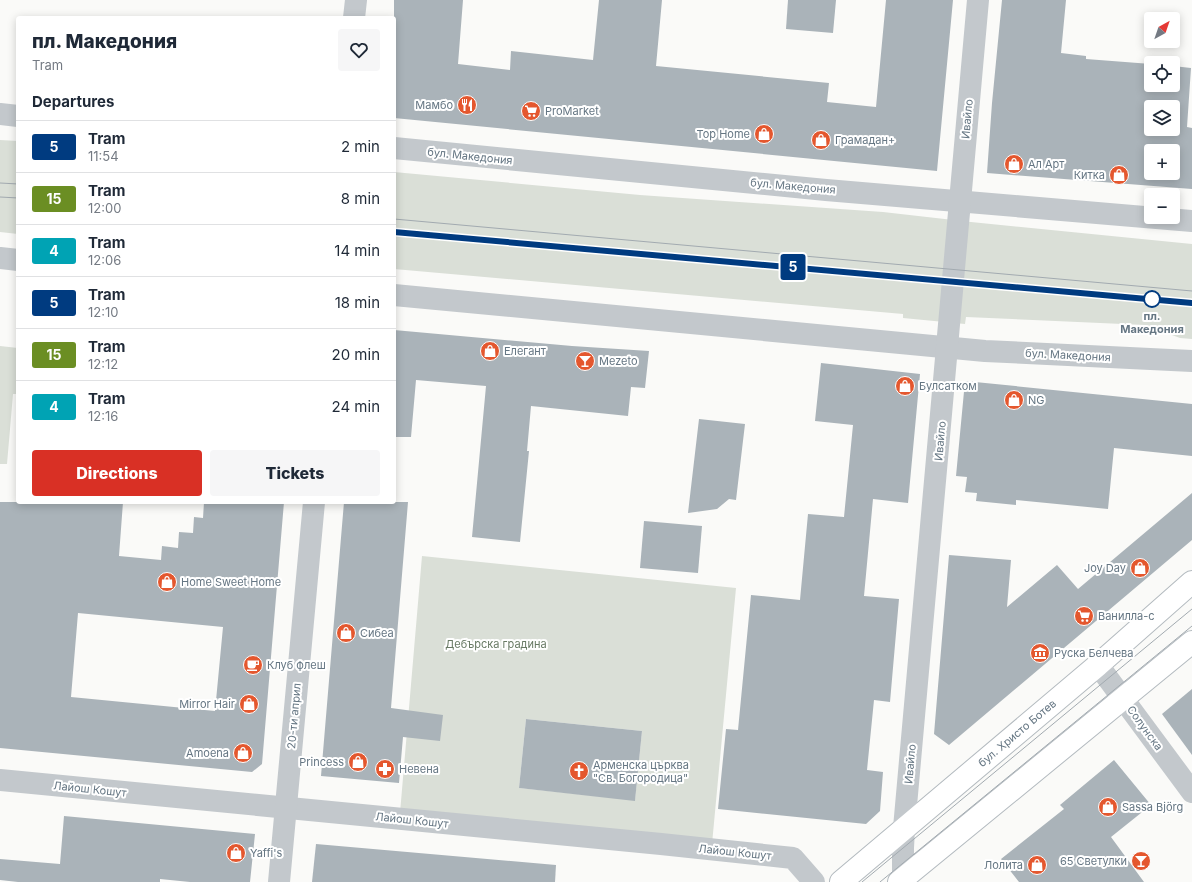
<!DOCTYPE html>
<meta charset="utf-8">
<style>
body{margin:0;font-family:Inter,sans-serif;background:#f6f6f7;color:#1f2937;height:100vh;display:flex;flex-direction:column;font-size:15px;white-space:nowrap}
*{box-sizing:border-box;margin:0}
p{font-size:13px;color:#747a83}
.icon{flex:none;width:22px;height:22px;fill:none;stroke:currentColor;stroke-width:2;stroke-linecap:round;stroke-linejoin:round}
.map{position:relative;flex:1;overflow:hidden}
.panel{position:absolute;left:16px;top:16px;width:380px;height:488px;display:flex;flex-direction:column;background:#fff;border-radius:4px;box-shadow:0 2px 10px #0003}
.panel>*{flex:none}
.badge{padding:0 8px;border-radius:3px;font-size:14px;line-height:26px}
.needle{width:26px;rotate:40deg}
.buttons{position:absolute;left:1144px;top:12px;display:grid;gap:8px}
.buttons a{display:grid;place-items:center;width:36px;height:36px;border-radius:4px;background:#fff;box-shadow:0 2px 10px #0003;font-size:20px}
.map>.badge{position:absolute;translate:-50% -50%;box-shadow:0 0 0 2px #fff}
h2{padding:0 16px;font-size:15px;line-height:36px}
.round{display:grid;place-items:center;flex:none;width:42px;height:42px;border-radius:4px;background:#f6f6f7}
.headline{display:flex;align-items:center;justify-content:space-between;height:68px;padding:0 16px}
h1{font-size:19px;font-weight:800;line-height:30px}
.button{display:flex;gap:8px;margin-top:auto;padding:8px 16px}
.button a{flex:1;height:46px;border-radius:4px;background:#d93025;color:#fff;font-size:16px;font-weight:800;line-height:46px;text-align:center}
.button a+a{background:#f6f6f7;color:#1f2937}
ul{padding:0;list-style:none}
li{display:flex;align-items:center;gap:12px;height:52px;padding:0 16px;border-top:1px solid #e0e1e3}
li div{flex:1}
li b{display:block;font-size:15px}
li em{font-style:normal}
li .badge{min-width:44px;font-weight:700;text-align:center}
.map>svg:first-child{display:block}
.green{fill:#dadfd7;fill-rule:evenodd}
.building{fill:#aab3b9;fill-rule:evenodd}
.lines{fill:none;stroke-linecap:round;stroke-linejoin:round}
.secondary-casing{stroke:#b3babf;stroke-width:24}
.street{stroke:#c3c8cc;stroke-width:22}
.secondary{stroke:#fff;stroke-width:22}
.tram{stroke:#a2aab0;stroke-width:1}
.line-casing{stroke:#fff;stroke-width:9}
.line{stroke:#003b80;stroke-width:6}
.stop-dot{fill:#fff;stroke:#003b80;stroke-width:2}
.labels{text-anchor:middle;stroke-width:4;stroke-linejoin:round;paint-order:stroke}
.poi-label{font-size:11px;fill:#657683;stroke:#fff;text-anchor:start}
.street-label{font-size:11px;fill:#657683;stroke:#fff}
.stop-label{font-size:11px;font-weight:bold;fill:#657683;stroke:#fff}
.park-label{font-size:11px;fill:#687a64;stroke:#fff}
</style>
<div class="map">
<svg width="1192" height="882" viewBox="0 0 1192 882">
<rect width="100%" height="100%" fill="#fafaf8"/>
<g class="green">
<path d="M0 140 18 141V234L0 232Z"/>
<path d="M394 172 640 195 883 212 971 222 1192 244V339L1180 338 1145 325 966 317 965 324 903 318V314L394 269Z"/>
<path d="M0 346 18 348V394H13L7 464H0Z"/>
<path d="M422 556 736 588 712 844 400 813ZM526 719 642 731 635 800 519 788Z"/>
</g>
<g class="building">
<path d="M394 0H463L458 64 510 70 511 51 593 60 599 0H662L656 66 829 83 827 102 876 107 886 0H953L937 171 394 118Z"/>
<path d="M788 0H836L833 33 786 29Z"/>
<path d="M1002 0H1066L1061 53 1086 56V59L1151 64V85H1173V66L1191 68 1187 127 1192 128V189L987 173 992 103ZM1151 107H1173V129H1151ZM1151 151H1173V173H1151Z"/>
<path d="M394 330 572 346 649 351 645 388 631 387 628 416 531 406 527 451H529L520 542 472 537 486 386 416 380 411 437H394Z"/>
<path d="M821 363 920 374 908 503 873 499 864 596 899 599 890 702 874 700 867 770 883 772 880 811 866 824 718 809 726 729 738 730 751 595 800 600 808 514 844 517 853 425 815 421Z"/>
<path d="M965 381 1192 404V456L1114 448 1108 509 1016 500V505L976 501 977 493 965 492 967 477 956 476Z"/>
<path d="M699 419 745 424 736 500 729 499 717 509 688 513Z"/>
<path d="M1192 493V540L949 745 934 734 949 555 1011 560 1007 607 1057 565 1078 589Z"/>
<path d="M0 502H123L119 556 161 560 162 546 178 548 179 532 193 533 194 517 203 518 204 502H284L262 764 252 772 0 748ZM78 613 223 627 215 711 71 697Z"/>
<path d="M344 502H408L391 708 443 715 440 741 403 737 399 783 321 776Z"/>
<path d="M644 521 702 526 698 573 640 568Z"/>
<path d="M1192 689V755L1162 714Z"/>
<path d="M526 719 642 731 635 801 519 788Z"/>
<path d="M1114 760 1151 805 1111 837 1144 882H1019L1001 859 1064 809 1060 805Z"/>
<path d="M64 816 255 834 250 882H190L160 879V882H18L0 880V859L60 864Z"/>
<path d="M316 844 556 865 555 882H312Z"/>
</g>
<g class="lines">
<defs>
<g id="secondary">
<path d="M841 882 1098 665 1192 582"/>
<path d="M899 882 1192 642"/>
</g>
</defs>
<use href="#secondary" class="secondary-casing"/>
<g class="street">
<path d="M354 18 356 0"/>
<path d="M0 114 18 116"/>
<path d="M394 148 826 190 1192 221"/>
<path d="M0 258 18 260"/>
<path d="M394 295 985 351 1192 361"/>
<path d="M1098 665 1192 792"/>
<path d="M0 780 661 844 793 858 814 882"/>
<path d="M279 882 314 502"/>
<path d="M906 882 903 879V848L904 828 978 0"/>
</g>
<use href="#secondary" class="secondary"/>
<g class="tram">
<path d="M0 183 18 184"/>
<path d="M0 197 18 198"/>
<path d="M394 219 1192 291"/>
<path d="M394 232 1192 303"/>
<path d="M862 882 1192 609"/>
<path d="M880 882 1192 626"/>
</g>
</g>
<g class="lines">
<defs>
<path id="line" d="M394 232 1192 303"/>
</defs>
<use href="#line" class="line-casing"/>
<use href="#line" class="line"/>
</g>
<defs>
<symbol id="restaurant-disc" viewBox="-11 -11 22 22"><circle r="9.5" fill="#e4572e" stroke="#fff"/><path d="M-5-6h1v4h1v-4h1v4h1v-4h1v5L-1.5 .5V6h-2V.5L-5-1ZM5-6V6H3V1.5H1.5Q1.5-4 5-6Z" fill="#fff"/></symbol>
<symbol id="supermarket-disc" viewBox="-11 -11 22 22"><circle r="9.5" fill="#e4572e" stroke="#fff"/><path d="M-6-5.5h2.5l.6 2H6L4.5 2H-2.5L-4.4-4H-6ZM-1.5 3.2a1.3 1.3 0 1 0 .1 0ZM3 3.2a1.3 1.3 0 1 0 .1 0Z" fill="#fff"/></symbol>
<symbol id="shop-disc" viewBox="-11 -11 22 22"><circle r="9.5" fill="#e4572e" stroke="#fff"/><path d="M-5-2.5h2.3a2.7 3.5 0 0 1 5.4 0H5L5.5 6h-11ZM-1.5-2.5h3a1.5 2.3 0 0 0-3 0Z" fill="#fff"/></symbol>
<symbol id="bar-disc" viewBox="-11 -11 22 22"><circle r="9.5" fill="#e4572e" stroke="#fff"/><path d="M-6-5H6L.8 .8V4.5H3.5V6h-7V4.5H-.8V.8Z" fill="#fff"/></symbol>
<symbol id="museum-disc" viewBox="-11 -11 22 22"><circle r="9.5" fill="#e4572e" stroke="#fff"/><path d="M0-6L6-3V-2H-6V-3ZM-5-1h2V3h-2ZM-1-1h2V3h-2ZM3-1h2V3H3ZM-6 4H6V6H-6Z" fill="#fff"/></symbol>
<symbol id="cafe-disc" viewBox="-11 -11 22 22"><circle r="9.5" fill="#e4572e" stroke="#fff"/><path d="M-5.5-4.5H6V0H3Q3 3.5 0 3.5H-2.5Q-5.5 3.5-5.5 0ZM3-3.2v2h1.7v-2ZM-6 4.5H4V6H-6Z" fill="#fff"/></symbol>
<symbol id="pharmacy-disc" viewBox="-11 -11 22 22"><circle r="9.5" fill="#e4572e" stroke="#fff"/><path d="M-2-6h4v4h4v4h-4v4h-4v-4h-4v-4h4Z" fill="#fff"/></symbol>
<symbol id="church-disc" viewBox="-11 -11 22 22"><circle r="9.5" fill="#e4572e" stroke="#fff"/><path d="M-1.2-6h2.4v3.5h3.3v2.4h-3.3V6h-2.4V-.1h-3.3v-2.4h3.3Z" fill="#fff"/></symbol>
</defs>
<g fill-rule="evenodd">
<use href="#restaurant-disc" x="456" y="94" width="22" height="22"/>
<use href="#supermarket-disc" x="520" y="100" width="22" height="22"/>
<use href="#shop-disc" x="753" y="123" width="22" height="22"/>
<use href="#shop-disc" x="810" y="129" width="22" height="22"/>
<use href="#shop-disc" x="1003" y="153" width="22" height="22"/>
<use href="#shop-disc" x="1108" y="164" width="22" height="22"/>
<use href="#shop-disc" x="479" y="340" width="22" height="22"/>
<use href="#bar-disc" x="574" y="350" width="22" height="22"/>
<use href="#shop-disc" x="894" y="375" width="22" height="22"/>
<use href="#shop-disc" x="1003" y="389" width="22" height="22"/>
<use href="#shop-disc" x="1129" y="557" width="22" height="22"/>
<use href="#shop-disc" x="156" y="571" width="22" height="22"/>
<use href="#supermarket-disc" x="1073" y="605" width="22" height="22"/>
<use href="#shop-disc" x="335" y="622" width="22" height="22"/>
<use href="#museum-disc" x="1029" y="642" width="22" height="22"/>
<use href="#cafe-disc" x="242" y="654" width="22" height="22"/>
<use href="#shop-disc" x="238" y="693" width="22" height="22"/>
<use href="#shop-disc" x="232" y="742" width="22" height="22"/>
<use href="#shop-disc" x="347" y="751" width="22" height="22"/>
<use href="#pharmacy-disc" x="374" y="758" width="22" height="22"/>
<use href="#church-disc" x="568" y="760" width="22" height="22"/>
<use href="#shop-disc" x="1097" y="796" width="22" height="22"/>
<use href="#shop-disc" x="225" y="842" width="22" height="22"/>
<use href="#bar-disc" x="1130" y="850" width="22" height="22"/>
<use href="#shop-disc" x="1026" y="854" width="22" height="22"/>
</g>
<circle class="stop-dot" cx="1152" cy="299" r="8"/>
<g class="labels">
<g class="poi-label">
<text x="453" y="109" text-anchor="end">Мамбо</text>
<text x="545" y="115">ProMarket</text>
<text x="750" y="138" text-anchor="end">Top Home</text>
<text x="835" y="144">Грамадан+</text>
<text x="1028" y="168">Ал Арт</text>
<text x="1105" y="179" text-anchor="end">Китка</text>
<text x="504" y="355">Елегант</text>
<text x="599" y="365">Mezeto</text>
<text x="919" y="390">Булсатком</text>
<text x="1028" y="404">NG</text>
<text x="1126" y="572" text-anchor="end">Joy Day</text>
<text x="181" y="586">Home Sweet Home</text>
<text x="1098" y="620">Ванилла-с</text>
<text x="360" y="637">Сибеа</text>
<text x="1054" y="657">Руска Белчева</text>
<text x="267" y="669">Клуб флеш</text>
<text x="235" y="708" text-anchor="end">Mirror Hair</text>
<text x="229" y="757" text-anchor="end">Amoena</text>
<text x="344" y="766" text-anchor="end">Princess</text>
<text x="593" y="769">Арменска църква<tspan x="593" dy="13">"Св. Богородица"</tspan></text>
<text x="399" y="773">Невена</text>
<text x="1122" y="811">Sassa Björg</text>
<text x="250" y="857">Yaffi's</text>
<text x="1127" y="865" text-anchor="end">65 Светулки</text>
<text x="1023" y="869" text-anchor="end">Лолита</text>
</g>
<g class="street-label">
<text transform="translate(967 119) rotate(-85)" y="4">Ивайло</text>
<text transform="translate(470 156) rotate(6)" y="4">бул. Македония</text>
<text transform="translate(793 186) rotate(5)" y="4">бул. Македония</text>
<text transform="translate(1068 355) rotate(3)" y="4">бул. Македония</text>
<text transform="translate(940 441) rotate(-85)" y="4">Ивайло</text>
<text transform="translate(294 716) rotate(-85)" y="4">20-ти април</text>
<text transform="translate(1145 728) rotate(54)" y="4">Солунска</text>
<text transform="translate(1017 733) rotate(-40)" y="4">бул. Христо Ботев</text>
<text transform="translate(910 764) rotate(-85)" y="4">Ивайло</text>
<text transform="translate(90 789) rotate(6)" y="4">Лайош Кошут</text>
<text transform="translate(412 820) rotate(6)" y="4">Лайош Кошут</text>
<text transform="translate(735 852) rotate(6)" y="4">Лайош Кошут</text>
</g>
<g class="stop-label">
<text x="1152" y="320">пл.<tspan x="1152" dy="13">Македония</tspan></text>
</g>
<g class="park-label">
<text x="496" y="648">Дебърска градина</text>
</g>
</g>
</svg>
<div class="buttons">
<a><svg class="needle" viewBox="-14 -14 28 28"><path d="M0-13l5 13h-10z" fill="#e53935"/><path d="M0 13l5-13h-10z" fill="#747a83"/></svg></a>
<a><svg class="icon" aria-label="locate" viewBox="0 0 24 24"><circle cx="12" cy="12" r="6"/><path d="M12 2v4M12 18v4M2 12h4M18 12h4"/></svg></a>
<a><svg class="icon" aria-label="layers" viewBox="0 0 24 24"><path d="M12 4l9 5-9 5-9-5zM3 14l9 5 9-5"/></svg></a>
<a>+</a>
<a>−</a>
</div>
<b class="badge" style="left:793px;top:267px;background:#003b80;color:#fff">5</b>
<section class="panel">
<div class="headline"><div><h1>пл. Македония</h1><p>Tram</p></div><a class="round"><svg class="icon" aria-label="heart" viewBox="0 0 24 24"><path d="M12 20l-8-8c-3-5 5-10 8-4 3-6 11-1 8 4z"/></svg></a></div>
<h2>Departures</h2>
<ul>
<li><span class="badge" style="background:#003b80;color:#fff">5</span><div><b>Tram</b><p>11:54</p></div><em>2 min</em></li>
<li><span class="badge" style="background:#6b8e23;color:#fff">15</span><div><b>Tram</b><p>12:00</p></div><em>8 min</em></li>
<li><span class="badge" style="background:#00a3b4;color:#fff">4</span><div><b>Tram</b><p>12:06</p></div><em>14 min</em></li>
<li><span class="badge" style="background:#003b80;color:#fff">5</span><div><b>Tram</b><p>12:10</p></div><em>18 min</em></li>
<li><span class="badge" style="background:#6b8e23;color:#fff">15</span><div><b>Tram</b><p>12:12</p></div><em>20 min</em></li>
<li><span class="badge" style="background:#00a3b4;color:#fff">4</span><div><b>Tram</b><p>12:16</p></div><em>24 min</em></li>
</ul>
<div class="button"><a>Directions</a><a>Tickets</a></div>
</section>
</div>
